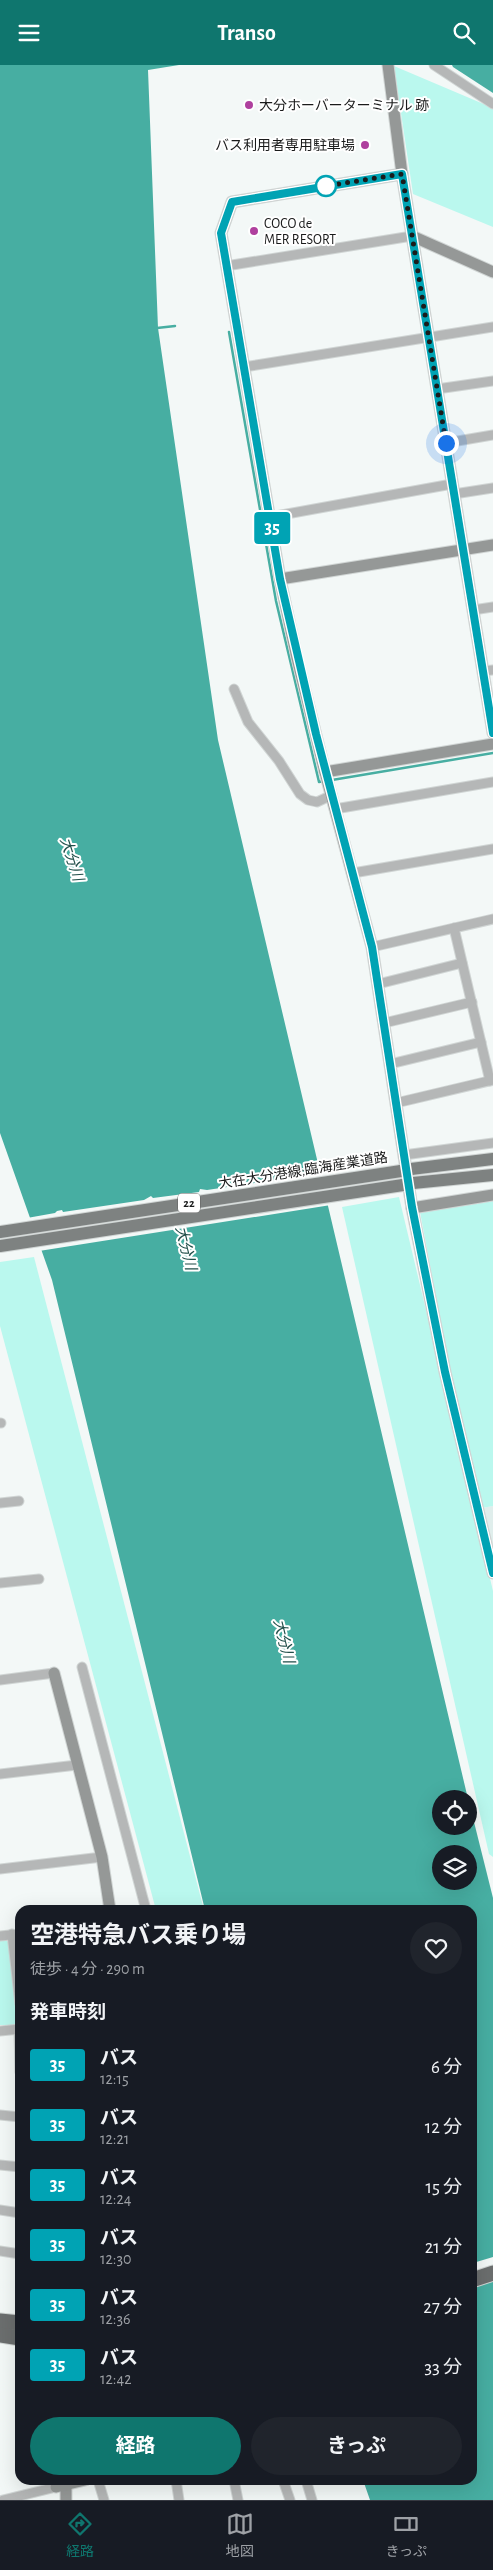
<!DOCTYPE html>
<html lang="ja">
<meta charset="utf-8">
<style>
body{margin:0;font-family:"Alegreya Sans","Noto Sans JP",sans-serif;background:#20242c;color:#f1f3f6;height:100vh;display:flex;flex-direction:column;font-size:19px;white-space:nowrap}
*{box-sizing:border-box;margin:0}
p{font-size:16px;color:#9ea1a6}
.icon{flex:none;width:28px;height:28px;fill:none;stroke:currentColor;stroke-width:2;stroke-linecap:round;stroke-linejoin:round}
.map{position:relative;flex:1;overflow:hidden}
.side{position:absolute;left:15px;top:1840px;width:462px;height:580px;display:flex;flex-direction:column;background:#171b24;border-radius:15px;box-shadow:0 5px 20px #0002}
.side>*{flex:none}
.badge{padding:0 10px;border-radius:4px;font-size:18px;line-height:32px}
.controls{position:absolute;left:432px;top:1725px;display:grid;gap:10px}
.controls a{display:grid;place-items:center;width:45px;height:45px;border-radius:50%;background:#171b24;box-shadow:0 5px 20px #0002;font-size:25px}
.you{position:absolute;width:25px;height:25px;margin:-12px;border:4px solid #fff;border-radius:50%;background:#1a73e8;box-shadow:0 0 0 8px #1a73e833}
.map>.badge{position:absolute;translate:-50% -50%;box-shadow:0 0 0 2px #fff}
h2{padding:0 15px;font-size:19px;line-height:45px}
.round{display:grid;place-items:center;flex:none;width:52px;height:52px;border-radius:26px;background:#20242c}
.head{display:flex;align-items:center;justify-content:space-between;height:85px;padding:0 15px}
h1{font-size:24px;font-weight:700;line-height:38px}
.action{display:flex;gap:10px;margin-top:auto;padding:10px 15px}
.action a{flex:1;height:58px;border-radius:30px;background:#0f766e;color:#fff;font-size:20px;font-weight:700;line-height:58px;text-align:center}
.action a+a{background:#20242c;color:#f1f3f6}
ul{padding:0;list-style:none}
li{display:flex;align-items:center;gap:15px;height:60px;padding:0 15px}
li div{flex:1}
li b{display:block;font-size:19px}
li em{font-style:normal}
li .badge{min-width:55px;font-weight:700;text-align:center}
header{display:flex;justify-content:space-between;align-items:center;height:65px;padding:0 15px;background:#0f766e;color:#fff;font-size:22px;font-weight:700}
.dock{display:flex;justify-content:space-around;align-items:center;height:70px;border-top:1px solid #363941;background:#171b24;font-size:14px;color:#9ea1a6}
.dock a{display:grid;justify-items:center;gap:2px}
.dock .active{color:#0f766e}
.map>svg:first-child{display:block}
.built{fill:#e0eeec}
.green{fill:#baf8ee}
.water{fill:#47aea2;fill-rule:evenodd}
.pier{fill:#f3f8f7}
.lines{fill:none;stroke-linecap:round;stroke-linejoin:round}
.stream{stroke:#47aea2;stroke-width:2.5}
.street-casing{stroke:#d0d5d4;stroke-width:11}
.secondary-casing{stroke:#d0d5d4;stroke-width:13}
.primary-casing{stroke:#d0d5d4;stroke-width:14}
.highway-casing{stroke:#d0d5d4;stroke-width:17}
.street{stroke:#b5b7b7;stroke-width:9}
.secondary{stroke:#959897;stroke-width:11}
.primary{stroke:#7e8281;stroke-width:12}
.highway{stroke:#6b6e6e;stroke-width:15}
.primary-bridge-casing{stroke:#d0d5d4;stroke-width:14;stroke-linecap:butt}
.primary-bridge{stroke:#7e8281;stroke-width:12}
.line-casing{stroke:#fff;stroke-width:11}
.line{stroke:#00a3b4;stroke-width:8}
.walk{stroke:#1a1b1b;stroke-width:5;stroke-dasharray:0 9}
.poi-dot{fill:#af409e;stroke:#fff;stroke-width:2}
.stop-dot{fill:#fff;stroke:#00a3b4;stroke-width:2.5}
.labels{text-anchor:middle;stroke-width:4;stroke-linejoin:round;paint-order:stroke}
.shield{fill:#fff;stroke:#5f5f5f;stroke-width:1}
.shield-label{font-size:12px;font-weight:bold;fill:#1a1b1b}
.poi-label{font-size:14px;fill:#1a1b1b;stroke:#fff;text-anchor:start}
.street-label{font-size:14px;fill:#1a1b1b;stroke:#fff}
.water-label{font-size:15px;font-style:italic;fill:#224f4a;stroke:#fff}
</style>
<header><svg class="icon" aria-label="menu" viewBox="0 0 24 24"><path d="M4 6h16M4 12h16M4 18h16"/></svg>Transo<svg class="icon" aria-label="search" viewBox="0 0 24 24"><circle cx="10" cy="10" r="6"/><path d="M15 15l6 6"/></svg></header>
<div class="map">
<svg width="493" height="2435" viewBox="0 0 493 2435">
<rect width="100%" height="100%" fill="#f3f8f7"/>
<path class="built" d="M493 1441V1490L482 1443Z"/>
<g class="green">
<path d="M394 1 493 43V162L413 129Z"/>
<path d="M399 1132 493 1526V1792L489 1789 342 1142Z"/>
<path d="M493 1134V1441L482 1443 446 1285 420 1147Z"/>
<path d="M34 1192 204 1845H156L0 1261V1197Z"/>
<path d="M6 1875 9 1878 18 1956 16 1960H0V1876Z"/>
</g>
<g class="water">
<path d="M0 0H179L148 5 158 263 218 675 468 1734H441V1761H469V1737L493 1833V2435H370L363 2415H472V1845H205L52 1215 0 1068ZM441 1789H469V1816H441Z"/>
<path d="M452 0H493V28L453 2Z"/>
</g>
<g class="pier">
<path d="M323 1107 331 1140 39 1186 27 1153 55 1148 57 1146 62 1145 63 1147 144 1135 151 1131 153 1133 199 1127 200 1124 207 1125 288 1113 289 1110 294 1109 296 1112Z"/>
<path d="M493 2192V2215L473 2222V2198Z"/>
</g>
<g class="lines">
<g class="stream">
<path d="M157 263 175 261"/>
<path d="M229 267 276 536 319 717 324 716"/>
<path d="M332 715 493 688"/>
</g>
<defs>
<g id="street">
<path d="M434 0 493 39"/>
<path d="M226 201 412 171"/>
<path d="M244 302 493 262"/>
<path d="M437 324 493 316"/>
<path d="M446 378 493 370"/>
<path d="M454 429 493 423"/>
<path d="M270 452 452 419"/>
<path d="M473 545 493 542"/>
<path d="M483 606 493 605"/>
<path d="M234 624 248 657 279 696 300 729 308 735 317 737 332 730"/>
<path d="M335 744 493 717"/>
<path d="M353 808 493 784"/>
<path d="M454 863 490 1016"/>
<path d="M372 882 493 854"/>
<path d="M378 919 462 898"/>
<path d="M384 958 472 937"/>
<path d="M390 999 481 977"/>
<path d="M396 1038 493 1015"/>
<path d="M404 1090 493 1078"/>
<path d="M0 1358H1"/>
<path d="M0 1438 19 1436"/>
<path d="M0 1518 39 1514"/>
<path d="M82 1602 146 1845"/>
<path d="M0 1615 54 1608"/>
<path d="M0 1709 77 1700"/>
<path d="M0 1804 102 1792"/>
<path d="M12 1869 20 1939"/>
<path d="M0 1871 20 1869"/>
<path d="M19 1964 20 2007"/>
<path d="M0 1966 20 1964"/>
<path d="M0 2050 20 2052"/>
<path d="M0 2100 20 2102"/>
<path d="M0 2145 20 2148"/>
<path d="M0 2186 20 2189"/>
<path d="M98 2415 104 2435"/>
<path d="M176 2415 179 2435"/>
<path d="M234 2415 238 2435"/>
<path d="M283 2415 290 2435"/>
<path d="M306 2415 312 2435"/>
<path d="M3 2435 56 2422"/>
</g>
<g id="secondary">
<path d="M388 0 402 109 493 668"/>
<path d="M402 109 232 137 221 168 280 514 297 593 325 707 372 882 412 1143 445 1307 493 1508"/>
<path d="M412 171 493 207"/>
<path d="M280 514 493 480"/>
<path d="M325 707 493 679"/>
<path d="M412 1143 493 1130"/>
<path d="M54 1608 102 1792 110 1845"/>
<path d="M66 2415V2435"/>
<path d="M56 2422 85 2415"/>
</g>
<g id="primary">
<path d="M411 1104 493 1094"/>
<path d="M413 1118 493 1110"/>
<path d="M0 1167 401 1106"/>
<path d="M0 1181 403 1120"/>
</g>
<g id="highway">
<path d="M472 2215 493 2208"/>
<path d="M0 2256 20 2258"/>
<path d="M0 2270 20 2273"/>
</g>
</defs>
<use href="#street" class="street-casing"/>
<use href="#secondary" class="secondary-casing"/>
<use href="#primary" class="primary-casing"/>
<use href="#highway" class="highway-casing"/>
<use href="#street" class="street"/>
<use href="#secondary" class="secondary"/>
<use href="#primary" class="primary"/>
<use href="#highway" class="highway"/>
<defs>
<g id="primary-bridge">
<path d="M401 1106 411 1104"/>
<path d="M403 1120 413 1118"/>
</g>
</defs>
<use href="#primary-bridge" class="primary-bridge-casing"/>
<use href="#primary-bridge" class="primary-bridge"/>
</g>
<g class="lines">
<defs>
<path id="line" d="M493 668 402 109 232 137 221 168 280 514 316 669 372 882 412 1142 445 1307 493 1508"/>
</defs>
<use href="#line" class="line-casing"/>
<use href="#line" class="line"/>
<path class="walk" d="M326 121 319 122 402 109 446 378"/>
</g>
<g class="poi-dot">
<circle cx="249" cy="40" r="5"/>
<circle cx="365" cy="80" r="5"/>
<circle cx="254" cy="166" r="5"/>
</g>
<circle class="stop-dot" cx="326" cy="121" r="10"/>
<g class="labels">
<rect class="shield" x="178" y="1128.5" width="22" height="19" rx="4"/>
<g class="shield-label">
<text x="189" y="1142">22</text>
</g>
<g class="poi-label">
<text x="259" y="45">大分ホーバーターミナル 跡</text>
<text x="355" y="85" text-anchor="end">バス利用者専用駐車場</text>
<text x="264" y="163">COCO de<tspan x="264" dy="16">MER RESORT</tspan></text>
</g>
<g class="street-label">
<text transform="translate(303 1105) rotate(-9)" y="5">大在大分港線;臨海産業道路</text>
</g>
<g class="water-label">
<text transform="translate(72 794) rotate(72)" y="5">大分川</text>
<text transform="translate(186 1183) rotate(76)" y="5">大分川</text>
<text transform="translate(284 1576) rotate(76)" y="5">大分川</text>
</g>
</g>
</svg>
<div class="controls">
<a><svg class="icon" aria-label="locate" viewBox="0 0 24 24"><circle cx="12" cy="12" r="6"/><path d="M12 2v4M12 18v4M2 12h4M18 12h4"/></svg></a>
<a><svg class="icon" aria-label="layers" viewBox="0 0 24 24"><path d="M12 4l9 5-9 5-9-5zM3 14l9 5 9-5"/></svg></a>
</div>
<div class="you" style="left:446px;top:378px"></div>
<b class="badge" style="left:272px;top:463px;background:#00a3b4;color:#fff">35</b>
<section class="side">
<div class="head"><div><h1>空港特急バス乗り場</h1><p>徒歩 · 4 分 · 290 m</p></div><a class="round"><svg class="icon" aria-label="heart" viewBox="0 0 24 24"><path d="M12 20l-8-8c-3-5 5-10 8-4 3-6 11-1 8 4z"/></svg></a></div>
<h2>発車時刻</h2>
<ul>
<li><span class="badge" style="background:#00a3b4;color:#fff">35</span><div><b>バス</b><p>12:15</p></div><em>6 分</em></li>
<li><span class="badge" style="background:#00a3b4;color:#fff">35</span><div><b>バス</b><p>12:21</p></div><em>12 分</em></li>
<li><span class="badge" style="background:#00a3b4;color:#fff">35</span><div><b>バス</b><p>12:24</p></div><em>15 分</em></li>
<li><span class="badge" style="background:#00a3b4;color:#fff">35</span><div><b>バス</b><p>12:30</p></div><em>21 分</em></li>
<li><span class="badge" style="background:#00a3b4;color:#fff">35</span><div><b>バス</b><p>12:36</p></div><em>27 分</em></li>
<li><span class="badge" style="background:#00a3b4;color:#fff">35</span><div><b>バス</b><p>12:42</p></div><em>33 分</em></li>
</ul>
<div class="action"><a>経路</a><a>きっぷ</a></div>
</section>
</div>
<nav class="dock">
<a class="active"><svg class="icon" aria-label="directions" viewBox="0 0 24 24"><path d="M12 3l9 9-9 9-9-9zM9 14v-3h6M13 9l2 2-2 2"/></svg>経路</a>
<a><svg class="icon" aria-label="map" viewBox="0 0 24 24"><path d="M3 6l6-2 6 2 6-2v14l-6 2-6-2-6 2zM9 4v14M15 6v14"/></svg>地図</a>
<a><svg class="icon" aria-label="tickets" viewBox="0 0 24 24"><path d="M3 7h18v10H3zM15 7v10"/></svg>きっぷ</a>
</nav>
